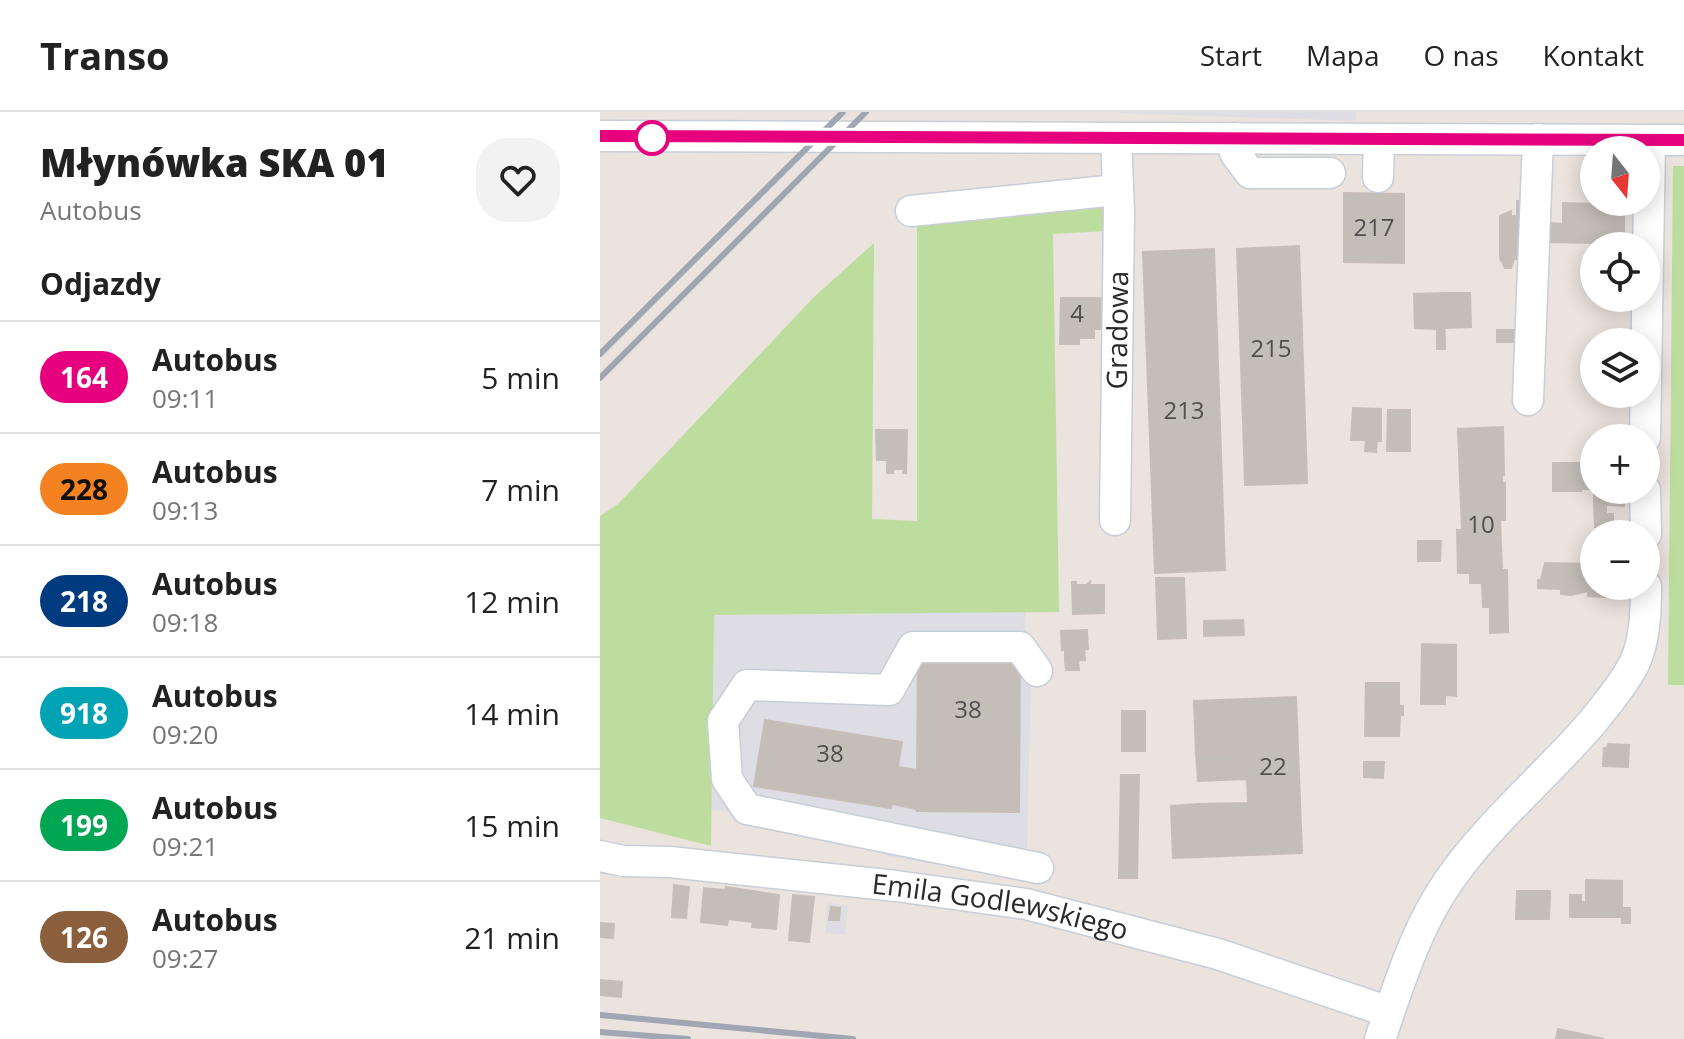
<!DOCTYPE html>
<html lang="pl">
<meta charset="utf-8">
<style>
body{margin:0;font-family:"Open Sans",sans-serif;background:#f2f2f2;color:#222;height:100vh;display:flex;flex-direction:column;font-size:30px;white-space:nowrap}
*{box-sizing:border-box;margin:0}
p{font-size:26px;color:#767676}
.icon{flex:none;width:44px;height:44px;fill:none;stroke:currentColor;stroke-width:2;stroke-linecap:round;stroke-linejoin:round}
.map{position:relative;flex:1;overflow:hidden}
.drawer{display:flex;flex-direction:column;background:#fff;width:600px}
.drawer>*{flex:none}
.badge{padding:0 16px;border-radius:26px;font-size:28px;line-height:52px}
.needle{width:52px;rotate:163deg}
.fabs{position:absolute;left:980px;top:24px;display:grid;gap:16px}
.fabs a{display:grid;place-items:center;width:80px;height:80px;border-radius:50%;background:#fff;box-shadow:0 4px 20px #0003;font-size:40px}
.map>.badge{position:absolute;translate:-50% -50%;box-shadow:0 0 0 4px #fff}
h2{padding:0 40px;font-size:30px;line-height:72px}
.round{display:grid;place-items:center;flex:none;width:84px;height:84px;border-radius:32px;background:#f2f2f2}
.overview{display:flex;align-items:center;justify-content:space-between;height:136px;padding:0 40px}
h1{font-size:38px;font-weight:800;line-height:60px}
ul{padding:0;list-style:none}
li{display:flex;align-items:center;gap:24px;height:112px;padding:0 40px;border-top:2px solid #e0e0e0}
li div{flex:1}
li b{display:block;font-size:30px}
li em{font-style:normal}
li .badge{min-width:88px;font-weight:700;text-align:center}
header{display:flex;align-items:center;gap:48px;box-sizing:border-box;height:112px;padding:0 40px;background:#fff;border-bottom:2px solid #e0e0e0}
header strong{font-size:38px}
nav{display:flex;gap:44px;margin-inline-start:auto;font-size:28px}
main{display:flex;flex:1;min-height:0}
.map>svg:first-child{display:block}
.industrial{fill:#dedde4}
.green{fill:#bddd9e}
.building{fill:#c4beb9;stroke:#c6beb7;stroke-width:2}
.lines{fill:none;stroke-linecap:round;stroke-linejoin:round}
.minor-casing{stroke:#c8ced7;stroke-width:33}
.minor{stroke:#fff;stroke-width:30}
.rail{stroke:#a0a6b3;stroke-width:6}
.line-casing{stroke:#fff;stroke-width:18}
.line{stroke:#e6007e;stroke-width:12}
.stop-dot{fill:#fff;stroke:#e6007e;stroke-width:4}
.labels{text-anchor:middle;stroke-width:6;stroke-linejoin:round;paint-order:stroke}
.number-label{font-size:24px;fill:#504f4e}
.street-label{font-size:28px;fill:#2a2a2a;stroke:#fff}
</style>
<header>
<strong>Transo</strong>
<nav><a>Start</a><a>Mapa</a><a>O nas</a><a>Kontakt</a></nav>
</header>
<main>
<section class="drawer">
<div class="overview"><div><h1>Młynówka SKA 01</h1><p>Autobus</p></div><a class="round"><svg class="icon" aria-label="heart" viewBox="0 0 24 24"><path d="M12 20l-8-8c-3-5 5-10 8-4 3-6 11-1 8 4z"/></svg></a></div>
<h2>Odjazdy</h2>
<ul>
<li><span class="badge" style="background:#e6007e;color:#fff">164</span><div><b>Autobus</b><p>09:11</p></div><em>5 min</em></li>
<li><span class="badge" style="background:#f58220;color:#111">228</span><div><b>Autobus</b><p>09:13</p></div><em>7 min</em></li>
<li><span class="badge" style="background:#003b80;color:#fff">218</span><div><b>Autobus</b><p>09:18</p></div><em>12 min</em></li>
<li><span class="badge" style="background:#00a3b4;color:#fff">918</span><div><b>Autobus</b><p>09:20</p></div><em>14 min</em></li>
<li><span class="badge" style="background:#00a651;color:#fff">199</span><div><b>Autobus</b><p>09:21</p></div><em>15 min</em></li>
<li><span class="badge" style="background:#8b5e3c;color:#fff">126</span><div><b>Autobus</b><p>09:27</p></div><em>21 min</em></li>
</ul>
</section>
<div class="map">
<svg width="1084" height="927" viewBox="0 0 1084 927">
<rect width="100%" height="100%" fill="#ebe3dd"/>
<g class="industrial">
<path d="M520 0H756V9L520 1Z"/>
<path d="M425 500 426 555 431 561 427 736 420 737V766L287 744 266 726 110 697 114 503Z"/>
<path d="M228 791 248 794 245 823 225 821Z"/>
</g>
<g class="green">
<path d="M1073 54H1084V573H1068Z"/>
<path d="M504 91 508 119 453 122 459 500 114 503 111 734 0 706V404L18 392 214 185 274 131 272 407 317 409V108Z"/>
</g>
<g class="building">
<path d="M744 81 804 82V151L744 150Z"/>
<path d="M993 82 994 90 1024 92V123H1013V131H993Z"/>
<path d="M917 89H928V147H914L911 156H905L900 146V104L911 99V104H917Z"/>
<path d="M963 91 993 92V131L950 130 949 111 963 112Z"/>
<path d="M699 134 706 338 644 339 637 137Z"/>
<path d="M614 137 625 458 555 461 543 140Z"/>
<path d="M985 154H993L994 174H985Z"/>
<path d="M844 181H870L871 215 844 216Z"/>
<path d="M844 181 845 237H837V217L815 216 814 182Z"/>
<path d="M461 186H494V226H479V232H460Z"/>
<path d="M494 186 507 187V217H494Z"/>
<rect x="897" y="218" width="17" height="12"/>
<path d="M753 296 781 297V329H777L776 340 765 339 766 328H751Z"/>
<path d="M788 298H810V339H787Z"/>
<path d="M903 315 904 363H902V371H905V408H900L902 458H907L908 520 890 521V495H883L882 471H870V461H858L857 418H862L858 317Z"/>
<path d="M276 318H307L306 361H303L304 357H293V361H287V348H277Z"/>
<path d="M706 338 707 371 645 373 644 339Z"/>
<rect x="953" y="351" width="28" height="28"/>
<path d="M994 355V378H1025L1024 394 994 392Z"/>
<rect x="981" y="365" width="12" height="12"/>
<path d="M994 392 1006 393V402H1013V416L995 415Z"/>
<path d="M818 429H841L840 449H818Z"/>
<path d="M945 451 988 452V479L971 483 961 482V477L938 476V468H941Z"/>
<path d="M988 452H994V474H1022L1021 486 988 484Z"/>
<path d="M556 466H584L586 526 558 527Z"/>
<path d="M472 470H476V473H487L490 470V473H504V501L473 502Z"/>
<path d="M643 508 644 523 604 524V509Z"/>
<path d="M487 518 488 537 462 538 461 519Z"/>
<path d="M822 532 856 533V584L845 583V592H821Z"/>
<path d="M484 537 485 548 465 549V538Z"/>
<path d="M318 542H420L419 700 317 699 316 697 292 692 298 655 317 658Z"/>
<path d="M465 549H478L479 558H466Z"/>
<path d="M766 571H799V594H803V603H800L799 624H765Z"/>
<path d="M696 585 702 741 600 745 598 692 648 691 646 640 596 642 594 589Z"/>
<rect x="522" y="599" width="23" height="40"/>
<path d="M165 608 302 630 291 696 154 674Z"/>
<path d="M1008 632 1029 633 1028 655 1003 654 1004 636H1007Z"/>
<path d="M646 640 647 667 598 669 597 654H613L612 642Z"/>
<path d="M596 642H612L613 654H597Z"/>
<path d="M764 650H784L783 666 764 665Z"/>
<path d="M521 663H539L537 766H519Z"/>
<path d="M598 692 600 745 573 746 571 694Z"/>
<path d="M986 768 1022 769V796H1030V811H1022V805H986Z"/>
<path d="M74 773 89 775 86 806 72 805Z"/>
<path d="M126 775 179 783 176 817 152 815 153 810 128 807 127 813 101 810 104 776 125 778Z"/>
<path d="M917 779H950L949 807H916Z"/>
<path d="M193 783 214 785 209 830 189 828Z"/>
<path d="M970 783H981V790H986V805H970Z"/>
<path d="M231 795 240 796 239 808H229Z"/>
<path d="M0 811 14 812 13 826 0 825Z"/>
<path d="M0 868 22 870 21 885 0 883Z"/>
<path d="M958 917 1004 927H956Z"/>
</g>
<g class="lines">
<defs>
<g id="minor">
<path d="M0 24 1084 28"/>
<path d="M634 26 635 41 650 61H730"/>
<path d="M778 65 779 27"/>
<path d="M311 99 517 78"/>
<path d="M928 288 938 27"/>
<path d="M1045 326 1050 28"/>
<path d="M1045 378 1046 422"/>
<path id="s1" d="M515 408 519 99 516 26"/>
<path d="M437 559 420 535H313L289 578 147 573 123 609 127 667 147 697 438 756"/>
<path id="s2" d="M0 744 23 749 70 750 296 774 426 792 618 842 789 900"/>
<path d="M780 927C799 873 815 818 848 770 889 710 948 663 995 607 1009 589 1024 572 1034 552 1045 529 1046 499 1046 474"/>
</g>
</defs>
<use href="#minor" class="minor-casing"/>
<use href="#minor" class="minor"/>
<g class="rail">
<path d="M0 242 243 0"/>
<path d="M0 266 266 0"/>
<path d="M0 903 253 927"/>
<path d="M0 920 88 927"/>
</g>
</g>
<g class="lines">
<defs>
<path id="line" d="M0 24 1084 28"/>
</defs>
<use href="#line" class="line-casing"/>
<use href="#line" class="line"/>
</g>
<circle class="stop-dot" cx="52" cy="26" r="16"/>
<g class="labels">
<g class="number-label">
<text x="774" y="124">217</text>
<text x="477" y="210">4</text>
<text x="671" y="245">215</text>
<text x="584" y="307">213</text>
<text x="881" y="421">10</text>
<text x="368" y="606">38</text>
<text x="230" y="650">38</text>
<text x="673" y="663">22</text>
</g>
<g class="street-label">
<text dy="10" stroke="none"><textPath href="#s1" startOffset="190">Gradowa</textPath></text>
<text dy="10" stroke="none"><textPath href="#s2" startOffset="404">Emila Godlewskiego</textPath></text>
</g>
</g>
</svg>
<div class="fabs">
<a><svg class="needle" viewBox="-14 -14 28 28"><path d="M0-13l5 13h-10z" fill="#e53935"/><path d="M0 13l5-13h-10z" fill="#767676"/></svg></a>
<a><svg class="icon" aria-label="locate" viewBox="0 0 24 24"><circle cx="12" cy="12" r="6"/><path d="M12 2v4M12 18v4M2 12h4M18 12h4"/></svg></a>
<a><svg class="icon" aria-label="layers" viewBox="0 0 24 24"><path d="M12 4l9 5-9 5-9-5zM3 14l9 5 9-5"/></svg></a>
<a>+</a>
<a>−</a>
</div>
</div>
</main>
